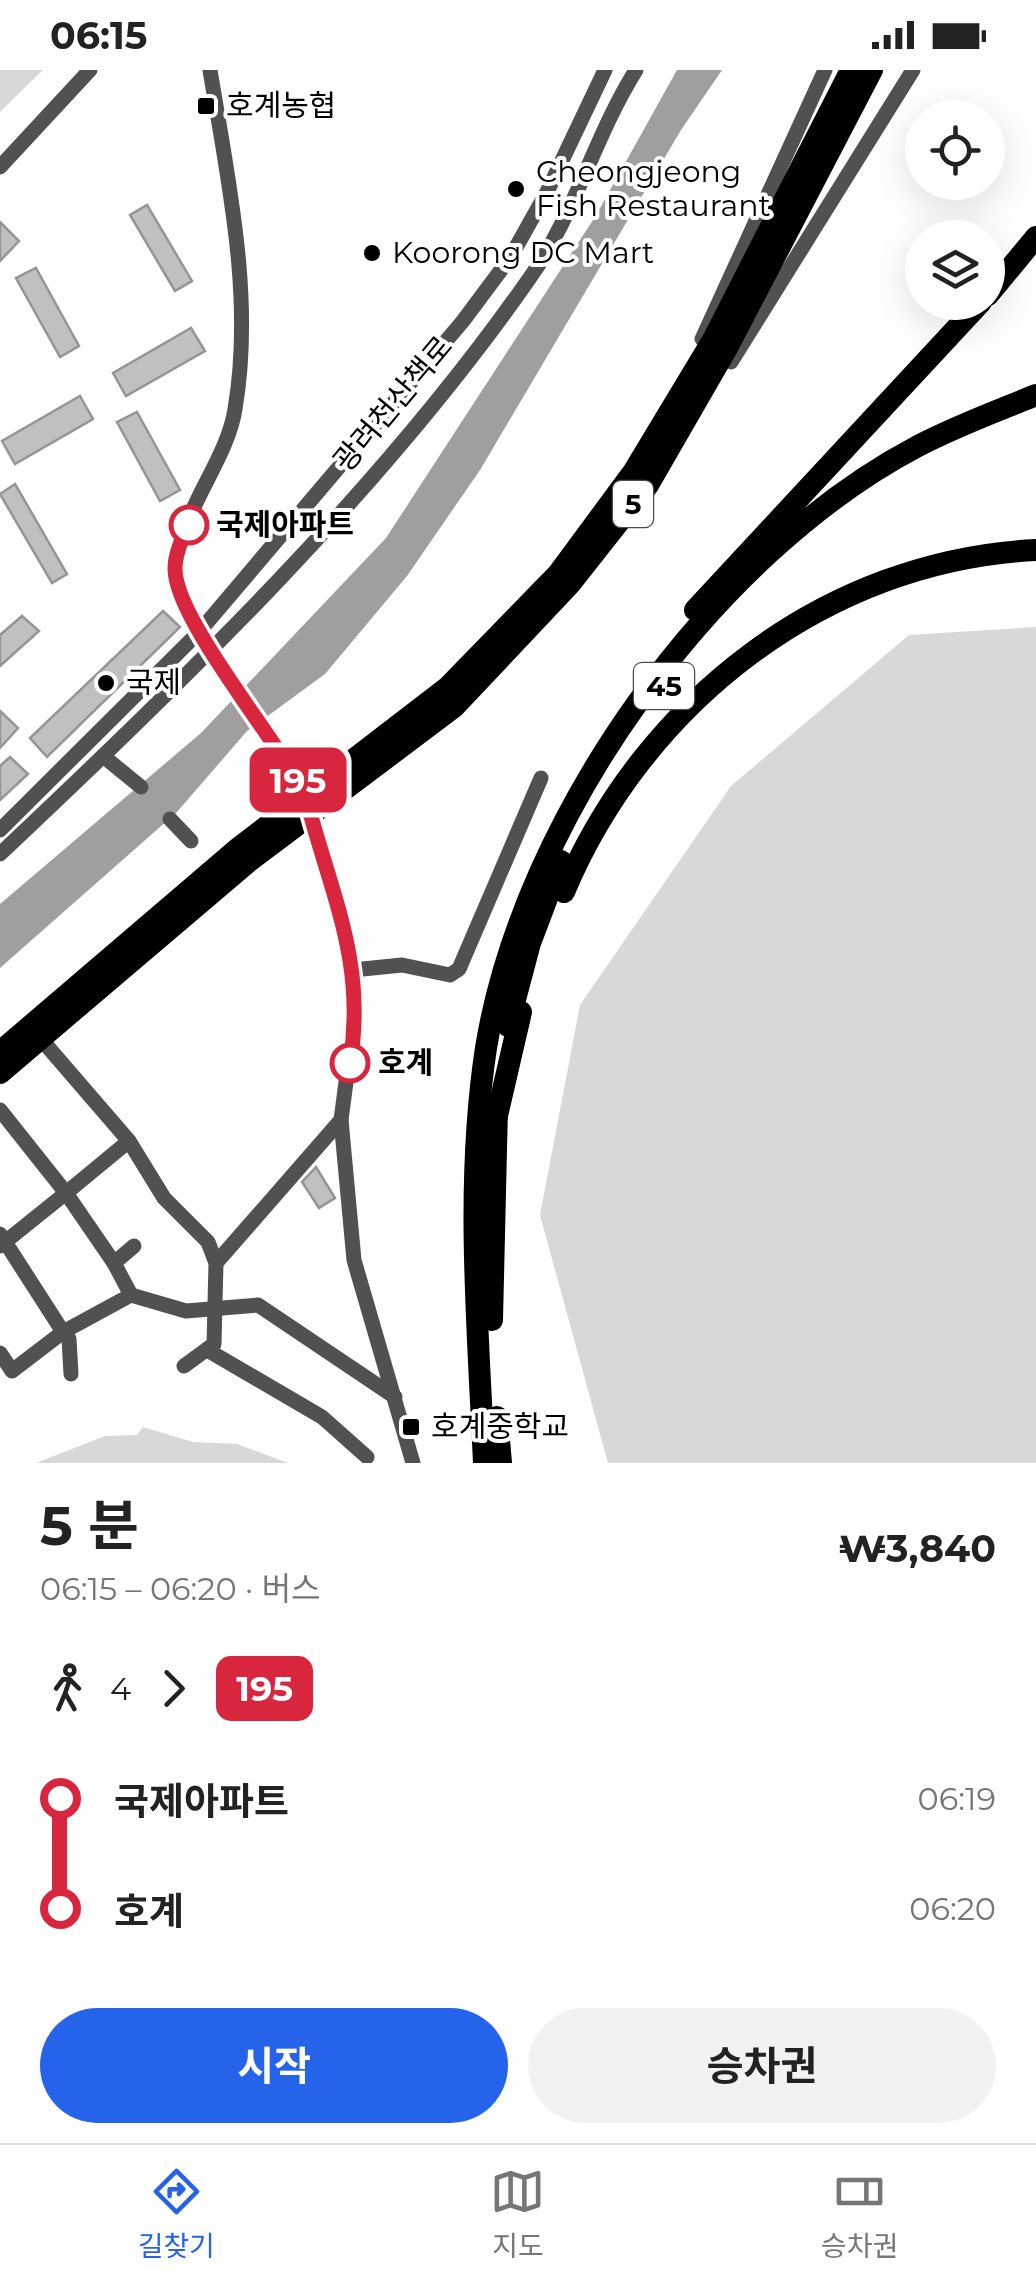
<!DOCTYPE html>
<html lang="ko">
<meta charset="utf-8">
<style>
body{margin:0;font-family:Montserrat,"Noto Sans KR",sans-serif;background:#f2f2f2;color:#222;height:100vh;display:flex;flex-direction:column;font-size:38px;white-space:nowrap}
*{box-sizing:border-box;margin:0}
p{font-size:32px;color:#767676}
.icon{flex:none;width:55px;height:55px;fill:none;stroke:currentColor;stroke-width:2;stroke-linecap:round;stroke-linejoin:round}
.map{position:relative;height:1393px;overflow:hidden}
.drawer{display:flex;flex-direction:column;background:#fff;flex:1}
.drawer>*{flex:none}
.badge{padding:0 20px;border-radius:15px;font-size:35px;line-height:65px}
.controls{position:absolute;left:905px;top:30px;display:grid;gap:20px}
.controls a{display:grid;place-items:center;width:100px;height:100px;border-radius:50%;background:#fff;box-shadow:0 10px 40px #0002;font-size:50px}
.map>.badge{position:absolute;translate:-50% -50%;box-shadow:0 0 0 5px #fff}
.legs{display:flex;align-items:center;gap:15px;height:110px;padding:0 40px;font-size:32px}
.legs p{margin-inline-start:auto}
.summary{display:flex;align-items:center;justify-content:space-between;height:170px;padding:0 40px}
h1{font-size:55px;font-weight:700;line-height:75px}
.action{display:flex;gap:20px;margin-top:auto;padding:20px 40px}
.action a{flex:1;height:115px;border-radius:60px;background:#2563eb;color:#fff;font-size:40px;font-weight:700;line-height:115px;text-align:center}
.action a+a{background:#f2f2f2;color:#222}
ul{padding:0 40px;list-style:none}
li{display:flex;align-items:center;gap:35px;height:110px;font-size:38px}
li i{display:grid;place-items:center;width:15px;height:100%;margin:0 12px;background:currentColor}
li i::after{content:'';width:25px;height:25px;margin:-12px;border:8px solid;border-radius:50%;background:#fff}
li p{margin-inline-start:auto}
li:first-child i{background:linear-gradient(#0000 50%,currentColor 0)}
li:last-child i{background:linear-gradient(currentColor 50%,#0000 0)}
.status{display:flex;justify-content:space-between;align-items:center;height:70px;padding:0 50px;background:#fff;direction:ltr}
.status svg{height:28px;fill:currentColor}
.dock{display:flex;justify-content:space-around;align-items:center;height:140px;border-top:2px solid #e0e0e0;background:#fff;font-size:28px;color:#767676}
.dock a{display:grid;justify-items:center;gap:5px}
.dock .selected{color:#2563eb}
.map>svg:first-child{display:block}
.green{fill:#d8d8d8}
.water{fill:#9f9f9f}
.building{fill:#c0c0c0;stroke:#959595;stroke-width:2.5}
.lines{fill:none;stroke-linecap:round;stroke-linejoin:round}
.minor{stroke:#515151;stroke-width:15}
.highway{stroke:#000;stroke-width:22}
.line-1-casing{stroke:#fff;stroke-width:22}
.line-1{stroke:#d7263d;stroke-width:15}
.poi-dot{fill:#000;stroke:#fff;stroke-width:4}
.stop-1-dot{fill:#fff;stroke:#d7263d;stroke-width:5}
.labels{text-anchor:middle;stroke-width:8;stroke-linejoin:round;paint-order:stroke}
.shield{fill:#fff;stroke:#4c4c4c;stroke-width:2.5}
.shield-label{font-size:28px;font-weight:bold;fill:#000}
.poi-label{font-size:30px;fill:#000;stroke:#fff;text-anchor:start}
.street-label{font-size:30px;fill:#000;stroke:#fff}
.stop-label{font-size:30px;font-weight:bold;fill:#000;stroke:#fff;text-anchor:start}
</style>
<div class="status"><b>06:15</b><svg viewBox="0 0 49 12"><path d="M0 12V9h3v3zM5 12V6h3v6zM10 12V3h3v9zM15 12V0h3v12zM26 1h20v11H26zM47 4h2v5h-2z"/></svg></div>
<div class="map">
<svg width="1036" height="1393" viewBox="0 0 1036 1393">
<rect width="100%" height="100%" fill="#fff"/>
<g class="green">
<path d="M0 0H43L0 42Z"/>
<path d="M1036 557V1393H608L540 1145 580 935 731 716 909 565Z"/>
<path d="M143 1357 193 1372 237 1374 288 1393H36L105 1366 137 1365Z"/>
</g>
<path class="water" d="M677 0H722L681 60 480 400 407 506 325 604 247 661 177 742 0 898V834L201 663 386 468 595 147Z"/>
<g class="building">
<path d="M147 135 192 211 175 221 130 145Z"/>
<path d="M0 152 19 171 0 191Z"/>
<path d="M36 198 79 276 60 287 16 208Z"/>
<path d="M191 258 205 281 126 326 113 303Z"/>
<path d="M80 326 93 349 15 394 2 371Z"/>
<path d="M137 342 180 420 160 431 117 352Z"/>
<path d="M15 414 67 504 52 513 0 424Z"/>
<path d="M163 541 180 557 47 687 30 668Z"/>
<path d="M22 546 39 561 0 596V565Z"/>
<path d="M0 641 18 658 0 678Z"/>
<path d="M10 687 28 704 0 730V696Z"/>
<path d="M316 1097 335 1128 319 1138 302 1112Z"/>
</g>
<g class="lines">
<g class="minor">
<path d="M210 0C228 110 254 228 235 339 226 399 165 456 179 518 184 542 202 563 215 584 246 630 280 675 305 725L309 749 347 863 357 929 341 1050 354 1190 413 1393"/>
<path d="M0 97 90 0"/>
<path d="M702 269 825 0"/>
<path d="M731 292 913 0"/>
<path d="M103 686 141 717"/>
<path d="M170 749 191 771"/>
<path d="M0 760 199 562 463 251 510 188 547 122 605 0"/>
<path d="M0 784C186 609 383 418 529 209 575 145 594 67 636 0"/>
<path d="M353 900 402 895 450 905 459 899 541 708"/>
<path d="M41 969 129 1071 164 1128 208 1172 216 1193 214 1274 184 1296"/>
<path d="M0 1040 66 1123 0 1176"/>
<path d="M129 1071 66 1123 114 1193 134 1176"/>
<path d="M0 1164 63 1262 12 1301 0 1283"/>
<path d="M216 1193 341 1050"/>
<path d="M131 1225 186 1241 258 1235 395 1327"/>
<path d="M209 1281 322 1347 367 1387"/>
<path d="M71 1304 69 1269 63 1262 131 1225 114 1193"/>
</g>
<g class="highway">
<path d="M988 225 1036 167"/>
<path d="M695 540 981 232"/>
<path d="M564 822C644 632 826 490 1036 480"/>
<path d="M508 956 530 873 561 791"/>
<path d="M0 982 236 780 448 617 558 504 634 401 713 270 851 0"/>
<path d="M0 1003 248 792 454 637 570 514 648 415 727 278 872 0"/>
<path d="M496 1050 521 942"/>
<path d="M492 1250 497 1037"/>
<path d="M497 1347 501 1393"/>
<path d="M484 1393C478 1256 465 1115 486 978 523 748 712 484 918 376 956 356 997 341 1036 325"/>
</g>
</g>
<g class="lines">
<defs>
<path id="line-1" d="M189 455C182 468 175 483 175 499 175 549 278 671 305 724 329 820 367 890 350 993"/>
</defs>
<use href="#line-1" class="line-1-casing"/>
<use href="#line-1" class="line-1"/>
</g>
<g class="poi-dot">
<rect x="196" y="26" width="20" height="20" rx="5"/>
<circle cx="516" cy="119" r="10"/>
<circle cx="372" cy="183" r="10"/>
<circle cx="106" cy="613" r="10"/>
<rect x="401" y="1347" width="20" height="20" rx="5"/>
</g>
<g class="stop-1-dot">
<circle cx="189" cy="455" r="18"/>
<circle cx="350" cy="993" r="18"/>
</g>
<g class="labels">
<g class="shield">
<rect x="613" y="411" width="40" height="46" rx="8"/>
<rect x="634" y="593" width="60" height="46" rx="8"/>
</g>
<g class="shield-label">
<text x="633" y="444">5</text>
<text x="664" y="626">45</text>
</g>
<g class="poi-label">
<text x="226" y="46">호계농협</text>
<text x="536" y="112">Cheongjeong<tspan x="536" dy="34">Fish Restaurant</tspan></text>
<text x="392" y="193">Koorong DC Mart</text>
<text x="126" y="623">국제</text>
<text x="431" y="1367">호계중학교</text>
</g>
<g class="street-label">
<text transform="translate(393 334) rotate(-50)" y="10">광려천산책로</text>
</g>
<g class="stop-label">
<text x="216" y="465">국제아파트</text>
<text x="378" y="1003">호계</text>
</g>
</g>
</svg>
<div class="controls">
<a><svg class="icon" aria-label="locate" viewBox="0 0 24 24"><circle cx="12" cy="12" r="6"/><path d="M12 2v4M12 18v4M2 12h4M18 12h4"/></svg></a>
<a><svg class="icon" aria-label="layers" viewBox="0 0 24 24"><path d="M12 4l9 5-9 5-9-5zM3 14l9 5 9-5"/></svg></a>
</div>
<b class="badge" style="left:298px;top:710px;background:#d7263d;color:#fff">195</b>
</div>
<section class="drawer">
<div class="summary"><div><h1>5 분</h1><p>06:15 – 06:20 · 버스</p></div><b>₩3,840</b></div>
<div class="legs"><svg class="icon" aria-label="walk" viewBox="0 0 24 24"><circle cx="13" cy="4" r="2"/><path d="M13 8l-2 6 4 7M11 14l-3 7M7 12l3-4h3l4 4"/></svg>4<svg class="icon" aria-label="forward" viewBox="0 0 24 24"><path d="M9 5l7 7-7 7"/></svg><b class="badge" style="background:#d7263d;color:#fff">195</b></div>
<ul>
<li><i style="color:#d7263d"></i><b>국제아파트</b><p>06:19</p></li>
<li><i style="color:#d7263d"></i><b>호계</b><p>06:20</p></li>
</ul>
<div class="action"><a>시작</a><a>승차권</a></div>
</section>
<nav class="dock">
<a class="selected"><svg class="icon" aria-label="directions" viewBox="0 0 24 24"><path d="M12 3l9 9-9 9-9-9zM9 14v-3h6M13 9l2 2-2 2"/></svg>길찾기</a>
<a><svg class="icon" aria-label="map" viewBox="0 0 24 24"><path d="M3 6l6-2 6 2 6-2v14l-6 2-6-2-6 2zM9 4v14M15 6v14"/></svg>지도</a>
<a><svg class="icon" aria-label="tickets" viewBox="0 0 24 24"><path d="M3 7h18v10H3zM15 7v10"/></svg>승차권</a>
</nav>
